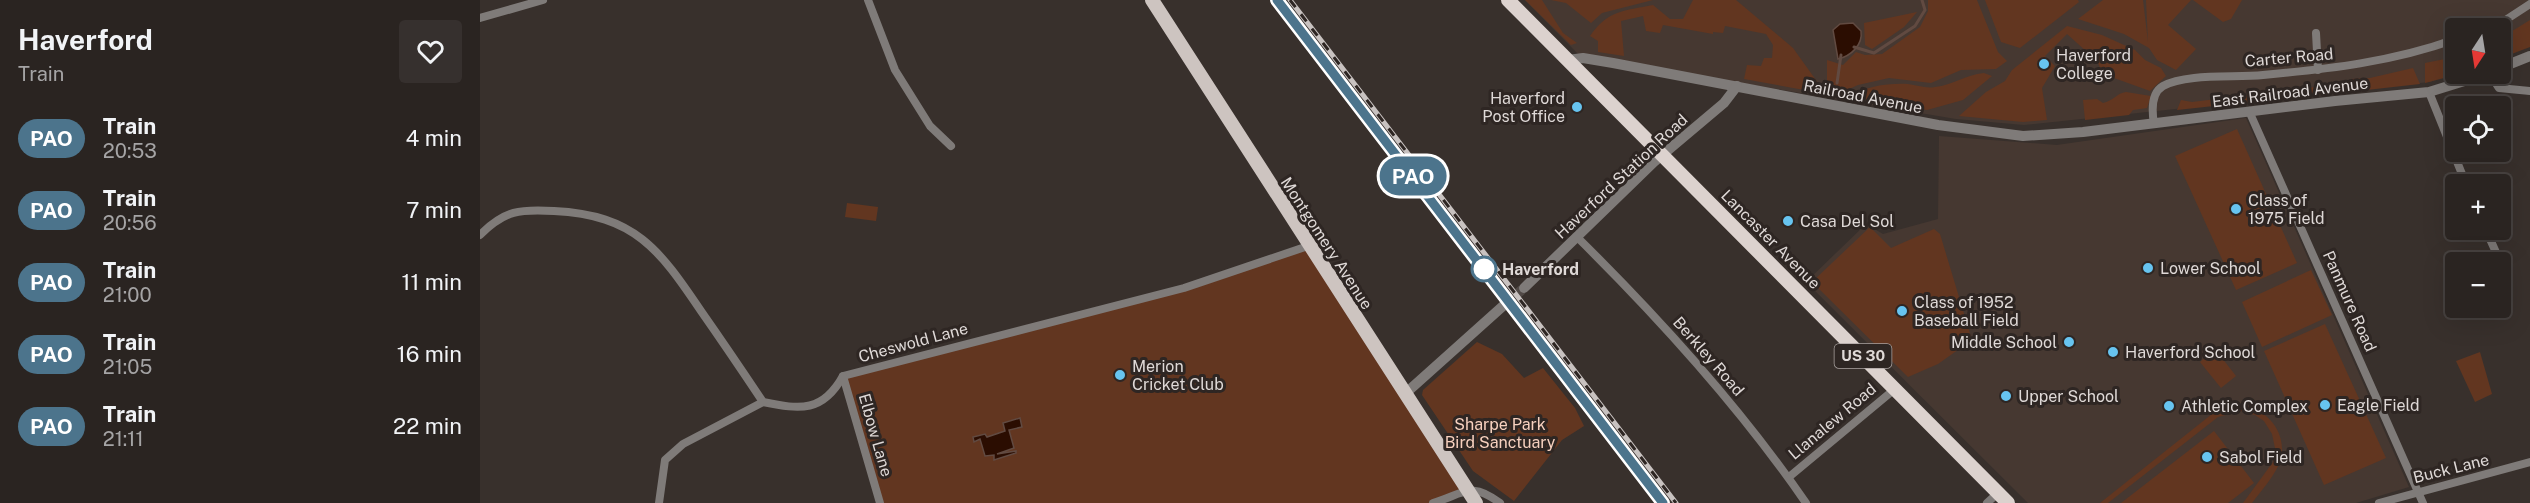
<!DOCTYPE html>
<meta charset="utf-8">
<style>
body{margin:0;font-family:"Public Sans",sans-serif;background:#36302e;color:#f1f3f6;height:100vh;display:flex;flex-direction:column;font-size:22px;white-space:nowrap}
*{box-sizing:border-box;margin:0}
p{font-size:20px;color:#a5a4a5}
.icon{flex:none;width:33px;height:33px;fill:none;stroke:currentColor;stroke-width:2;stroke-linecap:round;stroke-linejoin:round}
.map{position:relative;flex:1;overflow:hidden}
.drawer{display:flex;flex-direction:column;background:#2a2421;width:480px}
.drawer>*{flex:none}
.badge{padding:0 12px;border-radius:20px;font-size:21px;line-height:39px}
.needle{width:39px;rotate:192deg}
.controls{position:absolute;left:1965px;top:18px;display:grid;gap:12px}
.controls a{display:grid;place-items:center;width:66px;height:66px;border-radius:6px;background:#2a2421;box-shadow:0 6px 24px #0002,0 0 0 2px #46413f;font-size:30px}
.map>.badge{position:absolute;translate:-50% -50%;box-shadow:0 0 0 3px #fff}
.round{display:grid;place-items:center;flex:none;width:63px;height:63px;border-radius:6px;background:#36302e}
.summary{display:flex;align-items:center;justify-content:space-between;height:102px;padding:0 18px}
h1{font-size:28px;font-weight:700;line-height:45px}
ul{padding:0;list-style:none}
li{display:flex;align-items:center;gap:18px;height:72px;padding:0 18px}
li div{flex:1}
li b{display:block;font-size:22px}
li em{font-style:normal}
li .badge{min-width:66px;font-weight:700;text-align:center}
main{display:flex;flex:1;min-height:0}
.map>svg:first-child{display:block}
.built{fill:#463831}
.green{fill:#623620}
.water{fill:#2b0d01;stroke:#614a41;stroke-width:1.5}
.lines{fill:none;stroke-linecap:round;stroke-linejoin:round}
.stream{stroke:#614a41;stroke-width:3}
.tertiary-tunnel{stroke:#514946;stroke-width:10;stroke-dasharray:10 5;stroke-linecap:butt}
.minor{stroke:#7f7b79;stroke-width:8}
.tertiary{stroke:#7f7b79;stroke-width:10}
.primary{stroke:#cdc4c0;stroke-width:14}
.trunk{stroke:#dcd2ce;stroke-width:14}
.rail-casing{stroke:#c8c2c0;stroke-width:5}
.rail{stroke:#2e2623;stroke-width:3;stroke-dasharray:9;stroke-linecap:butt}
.line-casing{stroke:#fff;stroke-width:14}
.line{stroke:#4c748c;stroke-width:9}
.poi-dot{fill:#67c4f0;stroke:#2e2623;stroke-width:2}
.stop-dot{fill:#fff;stroke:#4c748c;stroke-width:3}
.labels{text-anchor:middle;stroke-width:6;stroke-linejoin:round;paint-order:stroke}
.shield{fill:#2e2623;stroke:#aaa3a1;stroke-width:1.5}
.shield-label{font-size:15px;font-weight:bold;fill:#dfd9d7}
.poi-label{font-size:16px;fill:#dfd9d7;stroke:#2e2623;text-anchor:start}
.street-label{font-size:16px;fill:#dfd9d7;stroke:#2e2623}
.stop-label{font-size:16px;font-weight:bold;fill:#dfd9d7;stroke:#2e2623;text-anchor:start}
.park-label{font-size:16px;fill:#f7d1bf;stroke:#2e2623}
</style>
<main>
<section class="drawer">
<div class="summary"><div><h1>Haverford</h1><p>Train</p></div><a class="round"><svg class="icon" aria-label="heart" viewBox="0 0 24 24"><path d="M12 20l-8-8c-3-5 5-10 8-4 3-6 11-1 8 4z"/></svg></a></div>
<ul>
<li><span class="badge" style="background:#4c748c;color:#fff">PAO</span><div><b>Train</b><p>20:53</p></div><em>4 min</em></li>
<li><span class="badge" style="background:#4c748c;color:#fff">PAO</span><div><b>Train</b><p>20:56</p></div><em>7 min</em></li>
<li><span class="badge" style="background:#4c748c;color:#fff">PAO</span><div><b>Train</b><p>21:00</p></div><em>11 min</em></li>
<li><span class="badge" style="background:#4c748c;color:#fff">PAO</span><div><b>Train</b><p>21:05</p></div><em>16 min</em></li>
<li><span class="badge" style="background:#4c748c;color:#fff">PAO</span><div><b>Train</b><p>21:11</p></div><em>22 min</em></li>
</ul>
</section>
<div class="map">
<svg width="2050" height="503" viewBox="0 0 2050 503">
<rect width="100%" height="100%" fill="#38302c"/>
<g class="built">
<path d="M1045 0H2050V43L2021 55 2020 28H1976L1975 72 1950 82 1544 125 1476 119 1100 56Z"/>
<path d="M1766 118 1929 487 1876 503H1548L1326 282 1386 224 1403 234 1458 219 1459 136 1577 145Z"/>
</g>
<g class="green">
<path d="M1045 0H1062L1083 33 1097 43 1091 45Z"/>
<path d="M1071 0H1173L1122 13 1111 23 1086 3Z"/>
<path d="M1213 0H1256L1313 48 1346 94 1264 79 1267 65 1281 66 1284 58H1292L1293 45 1286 34 1245 26 1243 33 1233 32V34L1183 25 1180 33 1166 31 1163 16 1141 21 1144 56 1118 52V41L1110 36C1128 10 1144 11 1173 5L1190 19H1203Z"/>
<path d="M1448 0H1497L1518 52 1527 61 1516 69 1481 70 1451 83 1409 78 1378 85 1360 93 1347 84V60L1363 65 1376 52 1385 55 1402 54 1440 27 1448 11Z"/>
<path d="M1505 0H1598L1599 2 1540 48 1521 42Z"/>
<path d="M1623 0H1663L1668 42 1666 0H1711L1688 25 1716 49 1696 70 1677 60 1669 48 1644 34 1598 19Z"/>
<path d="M1713 0H1762L1751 19 1743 22Z"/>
<path d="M1437 12 1424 27 1392 49 1385 45 1384 23Z"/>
<path d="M2050 20V47L2021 58V38Z"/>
<path d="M1587 26 1622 35 1655 50 1665 60 1681 68 1686 76 1670 91 1623 74 1617 61 1587 34 1565 56 1575 66 1562 88 1567 120 1543 122 1479 116 1506 92 1525 81 1532 70Z"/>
<path d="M1975 57 1976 74H1979L1945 83V63Z"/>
<path d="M1933 68 1940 84 1860 93V88L1871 86V79L1890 78Z"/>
<path d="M1504 73 1512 76 1483 100 1447 110 1370 97C1385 86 1409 83 1428 84 1437 85 1446 89 1455 87 1473 85 1485 75 1504 73Z"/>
<path d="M1844 86 1845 94 1697 110 1701 100 1712 102Z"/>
<path d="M1646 92 1671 96 1667 108 1653 110 1649 115 1605 120 1603 100 1617 99 1623 103C1633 101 1637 93 1646 92Z"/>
<path d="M1757 129 1817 263 1756 290 1695 156Z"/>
<path d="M367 203 398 207 396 221 365 217Z"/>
<path d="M1390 227 1411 248 1454 229 1460 234 1492 340 1458 364 1428 377 1332 282Z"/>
<path d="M828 246 988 490 953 503H400L363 376 704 288Z"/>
<path d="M1831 270 1852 315 1782 347 1762 302Z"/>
<path d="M1845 324 1906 458 1844 485 1784 351Z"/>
<path d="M997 342 1022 354 1044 378 1063 368 1095 408 1104 426 1082 440 1034 501 993 471 942 395 943 390Z"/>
<path d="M1735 349 1756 376 1741 388 1720 362Z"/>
<path d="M2000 352 2012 394 1995 402 1976 361Z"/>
<path d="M1761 405C1789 409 1810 436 1799 464 1793 478 1781 491 1772 503H1763L1793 462 1795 448 1792 434 1784 421 1775 415 1761 411 1738 417 1628 503H1620L1732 414 1748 407Z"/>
<path d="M1734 431 1774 483 1748 503H1641Z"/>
</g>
<g class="water">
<path d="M1373 23 1381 31C1383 45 1371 56 1358 59L1353 30 1360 24Z"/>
<path d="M540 418 542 427 529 430 534 448 517 454 536 451V453L514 460V455L505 456 500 439 494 442 493 437 505 434 507 437 525 431 523 423Z"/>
</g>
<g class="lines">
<g class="stream">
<path d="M1374 47 1394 53 1435 26 1445 10 1442 0"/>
<path d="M1357 83 1361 55"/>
</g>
<path class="tertiary-tunnel" d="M1023 306 1044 288"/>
<g class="minor">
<path d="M388 0 415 70 450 126 471 146"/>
<path d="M0 18 63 0"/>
<path d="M2005 28 2021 23 2050 4"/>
<path d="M1836 33 1838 70"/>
<path d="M2010 74 2019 88 2050 91"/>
<path d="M1949 92 1986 184"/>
<path d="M1769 111 1943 503"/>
<path d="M1674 124C1672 112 1671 93 1683 86 1706 73 1755 78 1783 75 1849 69 1912 62 1976 39"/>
<path d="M2006 230 2023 268"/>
<path d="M0 235C25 210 40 209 74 211 155 215 179 249 221 311 242 341 263 372 283 402 321 410 343 412 363 376L704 288 828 246"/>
<path d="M1097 237C1181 320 1260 407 1326 503"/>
<path d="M363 376 400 503"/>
<path d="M1309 477 1416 388"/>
<path d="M179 503 185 460 203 444 283 402"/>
<path d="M953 503C985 493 991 481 1020 503"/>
<path d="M1507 503 1518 493"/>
<path d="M1899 503 2050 462"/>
</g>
<g class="tertiary">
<path d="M1088 60 1103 58 1133 63 1458 125 1543 136 1603 132 1855 101 1949 92 2007 74"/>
<path d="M2020 68 2050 56"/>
<path d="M1044 288 1174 162 1244 103 1257 86"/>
<path d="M927 392 1023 306"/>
</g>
<path class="primary" d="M672 0 996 503"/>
<path class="trunk" d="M1028 0 1528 503"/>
<defs>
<g id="rail">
<path d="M797 0 1183 503"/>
<path d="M810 0 1196 503"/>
</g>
</defs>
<use href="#rail" class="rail-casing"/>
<use href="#rail" class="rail"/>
</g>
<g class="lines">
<defs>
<path id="line" d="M797 0 1183 503"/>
</defs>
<use href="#line" class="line-casing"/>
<use href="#line" class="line"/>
</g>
<g class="poi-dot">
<circle cx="1564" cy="64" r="6"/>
<circle cx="1097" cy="107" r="6"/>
<circle cx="1756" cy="209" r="6"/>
<circle cx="1308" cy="221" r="6"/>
<circle cx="1668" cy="268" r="6"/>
<circle cx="1422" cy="311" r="6"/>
<circle cx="1589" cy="342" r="6"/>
<circle cx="1633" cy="352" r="6"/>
<circle cx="640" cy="375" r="6"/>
<circle cx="1526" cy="396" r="6"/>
<circle cx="1845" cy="405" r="6"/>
<circle cx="1689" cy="406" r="6"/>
<circle cx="1727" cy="457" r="6"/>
</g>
<circle class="stop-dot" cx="1004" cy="269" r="12"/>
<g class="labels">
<rect class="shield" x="1354.5" y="344" width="57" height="24" rx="4.5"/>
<g class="shield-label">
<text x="1383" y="361">US 30</text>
</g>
<g class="poi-label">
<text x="1576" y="61">Haverford<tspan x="1576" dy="18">College</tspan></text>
<text x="1085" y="104" text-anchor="end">Haverford<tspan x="1085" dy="18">Post Office</tspan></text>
<text x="1768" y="206">Class of<tspan x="1768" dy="18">1975 Field</tspan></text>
<text x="1320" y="227">Casa Del Sol</text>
<text x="1680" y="274">Lower School</text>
<text x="1434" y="308">Class of 1952<tspan x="1434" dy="18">Baseball Field</tspan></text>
<text x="1577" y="348" text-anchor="end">Middle School</text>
<text x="1645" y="358">Haverford School</text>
<text x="652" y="372">Merion<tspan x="652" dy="18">Cricket Club</tspan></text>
<text x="1538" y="402">Upper School</text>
<text x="1857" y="411">Eagle Field</text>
<text x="1701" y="412">Athletic Complex</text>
<text x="1739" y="463">Sabol Field</text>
</g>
<g class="street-label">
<text transform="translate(1809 57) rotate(-5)" y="6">Carter Road</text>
<text transform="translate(1810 92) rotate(-7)" y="6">East Railroad Avenue</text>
<text transform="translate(1383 96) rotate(11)" y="6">Railroad Avenue</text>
<text transform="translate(1141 176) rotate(-43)" y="6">Haverford Station Road</text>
<text transform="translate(1291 239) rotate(45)" y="6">Lancaster Avenue</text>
<text transform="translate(847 243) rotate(57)" y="6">Montgomery Avenue</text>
<text transform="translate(1870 301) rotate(66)" y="6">Panmure Road</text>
<text transform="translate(433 342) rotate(-15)" y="6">Cheswold Lane</text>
<text transform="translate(1229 356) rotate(49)" y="6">Berkley Road</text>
<text transform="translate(1352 421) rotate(-40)" y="6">Llanalew Road</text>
<text transform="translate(396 435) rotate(74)" y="6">Elbow Lane</text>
<text transform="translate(1971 468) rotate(-14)" y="6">Buck Lane</text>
</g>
<g class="stop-label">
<text x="1022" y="275">Haverford</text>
</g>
<g class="park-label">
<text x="1020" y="430">Sharpe Park<tspan x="1020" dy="18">Bird Sanctuary</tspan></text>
</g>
</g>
</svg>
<div class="controls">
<a><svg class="needle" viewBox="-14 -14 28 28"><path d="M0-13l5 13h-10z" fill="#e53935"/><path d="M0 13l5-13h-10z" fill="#a5a4a5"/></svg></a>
<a><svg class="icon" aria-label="locate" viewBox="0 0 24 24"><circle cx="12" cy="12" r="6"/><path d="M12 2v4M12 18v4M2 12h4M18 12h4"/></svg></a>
<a>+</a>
<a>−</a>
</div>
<b class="badge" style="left:933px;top:176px;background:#4c748c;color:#fff">PAO</b>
</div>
</main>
